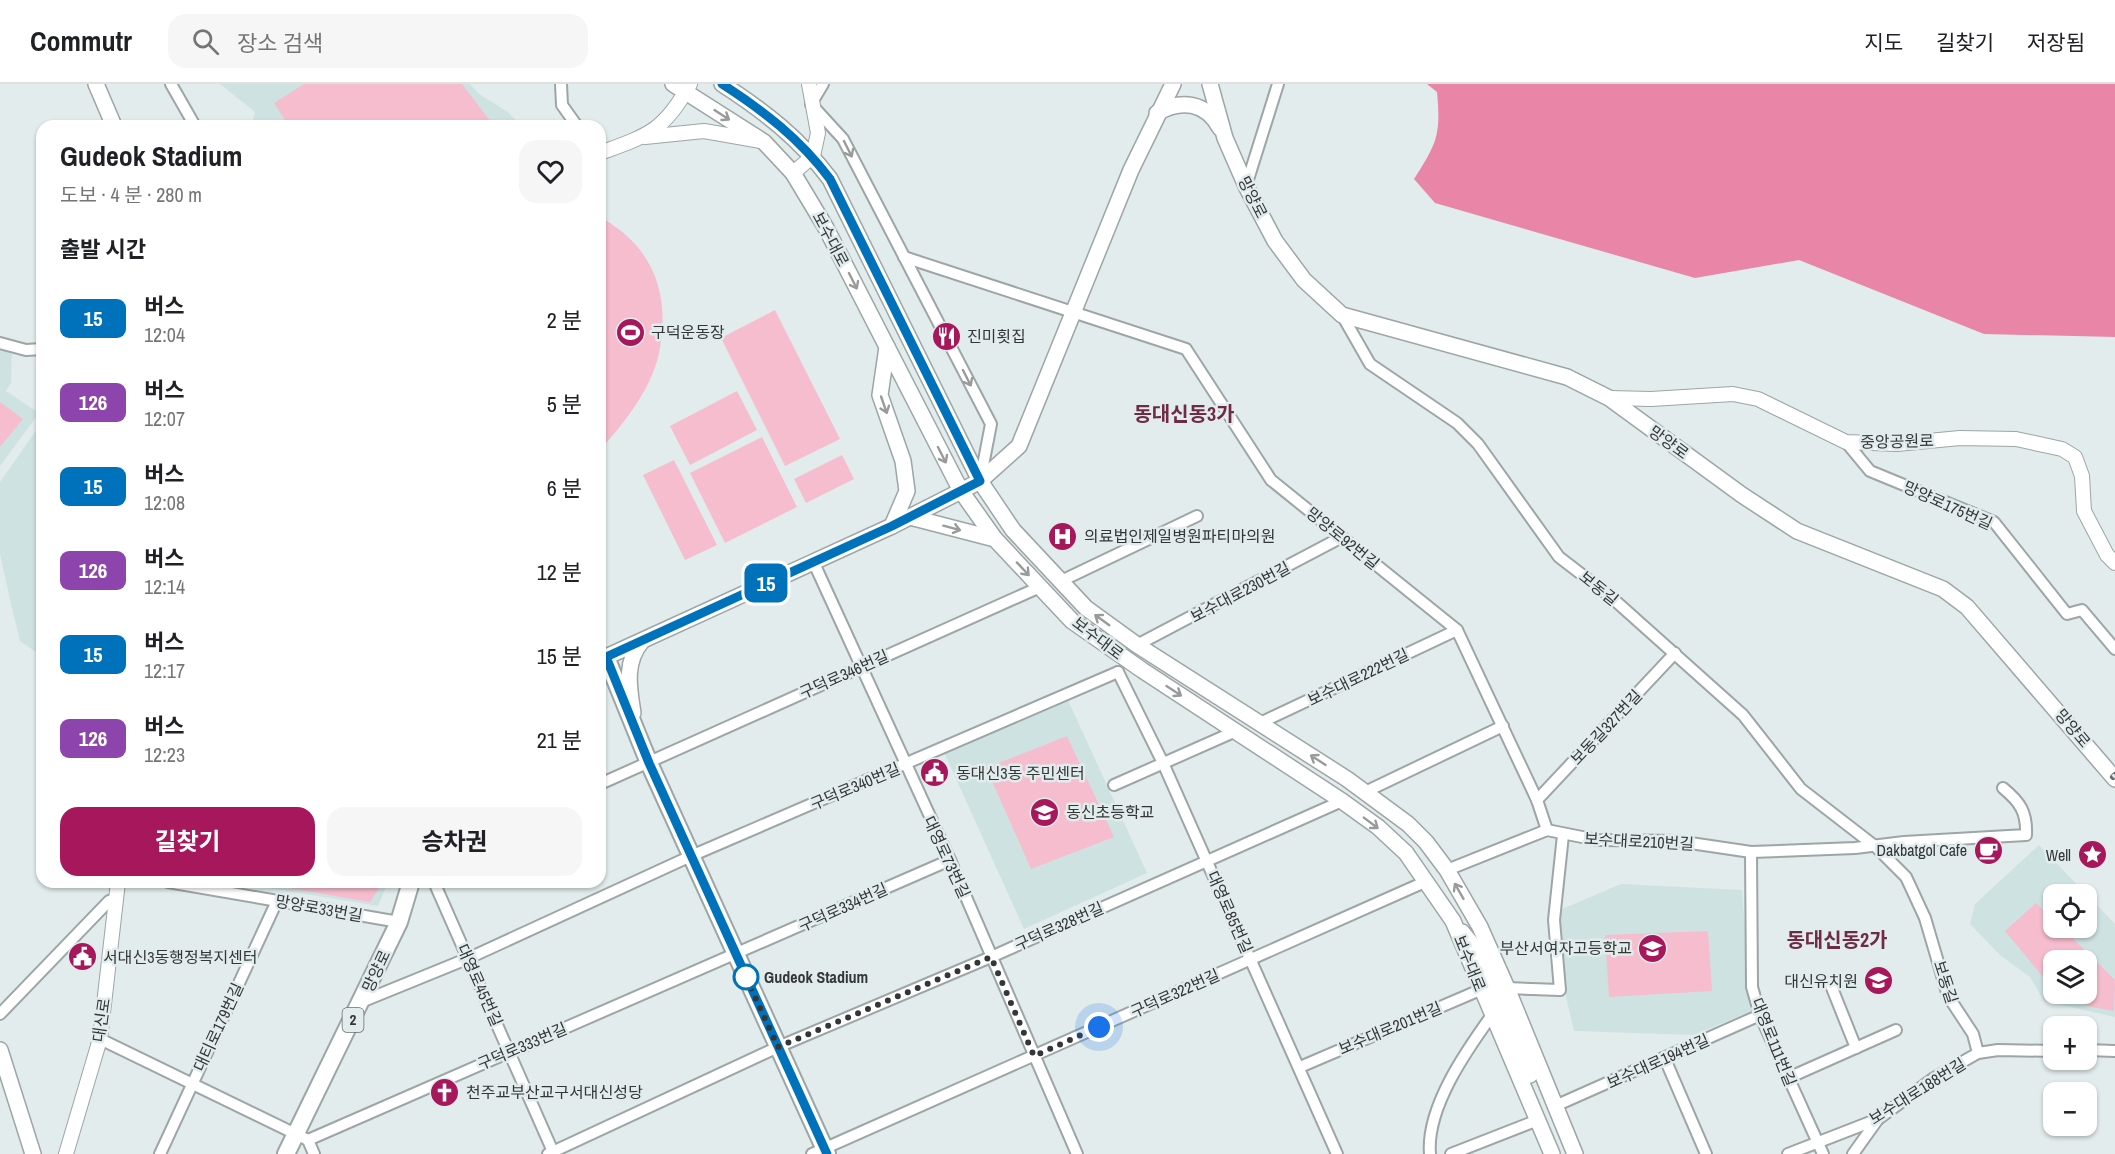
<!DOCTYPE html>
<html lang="ko">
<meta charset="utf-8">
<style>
body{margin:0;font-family:"Archivo Narrow","Noto Sans KR",sans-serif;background:#f6f6f6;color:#202124;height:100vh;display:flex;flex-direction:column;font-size:22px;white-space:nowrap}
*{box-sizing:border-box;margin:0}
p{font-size:20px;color:#757577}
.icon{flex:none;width:33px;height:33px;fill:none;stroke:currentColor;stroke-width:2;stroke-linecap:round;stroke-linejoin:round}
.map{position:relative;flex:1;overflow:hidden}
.drawer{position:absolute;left:36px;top:36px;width:570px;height:768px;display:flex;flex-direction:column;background:#fff;border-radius:18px;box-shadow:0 2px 4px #0004}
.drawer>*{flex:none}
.badge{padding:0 12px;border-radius:9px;font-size:21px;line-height:39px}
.fabs{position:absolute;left:2043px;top:800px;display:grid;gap:12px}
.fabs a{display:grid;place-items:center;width:54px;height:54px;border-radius:12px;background:#fff;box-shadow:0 2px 4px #0004;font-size:30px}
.you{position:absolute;width:30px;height:30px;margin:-15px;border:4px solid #fff;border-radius:50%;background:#1a73e8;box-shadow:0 0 0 9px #1a73e833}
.map>.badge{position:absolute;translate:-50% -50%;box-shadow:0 0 0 3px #fff}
h2{padding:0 24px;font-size:22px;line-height:54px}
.round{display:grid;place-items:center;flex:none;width:63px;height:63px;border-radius:18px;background:#f6f6f6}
.headline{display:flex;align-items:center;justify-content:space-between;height:102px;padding:0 24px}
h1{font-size:28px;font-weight:700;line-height:45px}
.button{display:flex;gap:12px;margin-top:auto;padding:12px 24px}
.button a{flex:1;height:69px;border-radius:18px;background:#a6185b;color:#fff;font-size:24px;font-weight:700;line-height:69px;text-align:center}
.button a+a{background:#f6f6f6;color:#202124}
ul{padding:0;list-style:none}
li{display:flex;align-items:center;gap:18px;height:84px;padding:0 24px}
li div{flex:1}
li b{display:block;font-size:22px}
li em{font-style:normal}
li .badge{min-width:66px;font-weight:700;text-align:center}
header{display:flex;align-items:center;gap:36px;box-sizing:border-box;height:84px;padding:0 30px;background:#fff;border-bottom:2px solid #e0e0e0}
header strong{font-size:28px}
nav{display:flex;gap:33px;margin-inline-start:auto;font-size:21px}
.search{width:420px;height:54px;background:#f6f6f6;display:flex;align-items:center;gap:15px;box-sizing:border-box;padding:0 21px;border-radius:18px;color:#757577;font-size:22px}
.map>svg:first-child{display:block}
.built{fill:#cfe2e2;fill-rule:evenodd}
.green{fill:#f6bdce}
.forest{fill:#e986a8}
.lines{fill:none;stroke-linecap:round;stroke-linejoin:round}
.minor-casing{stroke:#9da5a6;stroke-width:14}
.tertiary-casing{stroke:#9da5a6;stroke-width:16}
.secondary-casing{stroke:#9da5a6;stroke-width:18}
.primary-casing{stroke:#9da5a6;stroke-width:20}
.minor{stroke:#fff;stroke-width:10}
.tertiary{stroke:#fff;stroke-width:14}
.secondary{stroke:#fff;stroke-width:15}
.primary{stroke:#fff;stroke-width:16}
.rail-casing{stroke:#656a6a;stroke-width:6}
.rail{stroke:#e2ecec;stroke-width:4;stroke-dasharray:11;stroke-linecap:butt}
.oneway{stroke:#999b9b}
.line-casing{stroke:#fff;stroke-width:14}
.line{stroke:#0072bc;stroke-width:9}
.walk{stroke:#333737;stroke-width:6;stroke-dasharray:0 10.8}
.stop-dot{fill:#fff;stroke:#0072bc;stroke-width:3}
.labels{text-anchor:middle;stroke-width:5;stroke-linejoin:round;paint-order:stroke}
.shield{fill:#e2ecec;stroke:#686d6d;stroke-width:1.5}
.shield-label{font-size:15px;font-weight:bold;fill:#333737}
.street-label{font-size:16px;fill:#333737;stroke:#e2ecec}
.poi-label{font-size:16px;fill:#333737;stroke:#e2ecec;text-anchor:start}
.stop-label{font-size:16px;font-weight:bold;fill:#333737;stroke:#e2ecec;text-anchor:start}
.quarter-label{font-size:20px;font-weight:bold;fill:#6f2b45;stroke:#e2ecec}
</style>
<header>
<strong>Commutr</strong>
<div class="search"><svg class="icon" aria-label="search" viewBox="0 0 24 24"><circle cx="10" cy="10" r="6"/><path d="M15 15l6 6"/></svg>장소 검색</div>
<nav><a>지도</a><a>길찾기</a><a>저장됨</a></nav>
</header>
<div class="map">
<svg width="2115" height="1070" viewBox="0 0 2115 1070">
<rect width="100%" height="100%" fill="#e2ecec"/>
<g class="built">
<path d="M220 0H470L479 10 508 28 521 42H251L255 28Z"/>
<path d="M0 264 12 270 11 299 6 307 39 329 0 382Z"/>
<path d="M42 338V572L20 557 10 516 0 470V398Z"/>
<path d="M1068 616 1147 789 1024 845 943 666Z"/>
<path d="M2039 761 2086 810H2054V843H2086L2087 811 2115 840V933L2044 917 2030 893 2000 871 1970 840 1975 820ZM2054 876H2086V909H2054Z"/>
<path d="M232 798H388L378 822Z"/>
<path d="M1621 800 1742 806 1751 927 1694 951 1574 947 1563 900 1555 828Z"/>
</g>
<g class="green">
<path d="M304 0H462L494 42H289L274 19Z"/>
<path d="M600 133C653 162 671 210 659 269 651 306 624 339 600 366Z"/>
<path d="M775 226 840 355 785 382 721 254Z"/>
<path d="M737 307 757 346 690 381 670 342Z"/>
<path d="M0 318 23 335 0 363Z"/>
<path d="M762 353 797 423 725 459 690 389Z"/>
<path d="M842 371 854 395 806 419 794 395Z"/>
<path d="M674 376 717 461 685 476 643 391Z"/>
<path d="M1067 652 1114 753 1031 785 986 684Z"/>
<path d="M279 798H383L370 818 283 803Z"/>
<path d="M2036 819 2053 836 2054 843H2061L2115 896 2114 927 2091 923 2059 909H2086V876H2054L2053 905 2005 847Z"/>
<path d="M1708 847 1712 907 1609 913 1605 851Z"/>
</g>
<path class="forest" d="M1427 0H2115V253L1984 250 1799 176 1695 194 1435 119 1414 95C1437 59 1441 51 1437 8Z"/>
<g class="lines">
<defs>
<g id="minor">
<path d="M171 0 195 42"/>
<path d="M561 0 562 21 577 42"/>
<path d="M823 0 811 20 843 55 991 340 980 397"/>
<path d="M1246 102 1278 0"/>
<path d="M904 173 1186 265 1271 396 1457 546 1537 716 1547 746"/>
<path d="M1342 231 1370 280 1457 339 1478 360 1559 473 1611 513 1743 631 1801 705 1876 763 1906 793 1925 834 1948 912 1973 950 1978 969"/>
<path d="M0 259 26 266 42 265"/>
<path d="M1846 358 1870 387 1994 438 2067 530 2082 526 2115 565"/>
<path d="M813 477 950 776 1077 1070"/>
<path d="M1061 497 1197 432"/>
<path d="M1137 561 1342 453"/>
<path d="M1118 588 1163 679 1337 1070"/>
<path d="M1260 639 1457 546"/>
<path d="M600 700 1040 503"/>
<path d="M1114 701 1236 647"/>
<path d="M1365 708 1503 642"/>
<path d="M1537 716 1675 569"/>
<path d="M1751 768 1752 903 1760 931 1823 1070"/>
<path d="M1447 786 1547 746 1597 756 1677 757 1751 768 1855 764 1904 758 2026 751C2027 728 2020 718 2003 704"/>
<path d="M168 798 399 838"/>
<path d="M434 798 554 1070"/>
<path d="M1830 899 1856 964"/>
<path d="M1507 904 1560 906 1554 836 1563 751"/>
<path d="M361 918 469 874 691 772 1118 588"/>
<path d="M0 930 109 817 116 815"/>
<path d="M100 955 308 1056 314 1070"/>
<path d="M2086 966 2115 967"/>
<path d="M1665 975 1706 1070"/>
<path d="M1300 983 1480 906"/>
<path d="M1788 994 1896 946"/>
<path d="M1555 1022 1760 931"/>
<path d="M308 1056 950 776"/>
<path d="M160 1070 277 817"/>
<path d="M548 1070 778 963 991 873 1342 717"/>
<path d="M812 1070 1427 797"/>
<path d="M1430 1070C1426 1024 1466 967 1492 931"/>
<path d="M1451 1070 1538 1036"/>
<path d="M1788 1070 1878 1035 1934 994 1978 969 1998 966 2054 967"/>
<path d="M1853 1070 1878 1035"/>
</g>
<g id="tertiary">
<path d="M645 53 704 47 761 57"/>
<path d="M600 69C649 51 664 47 690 0"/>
<path d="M793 89 813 72 818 49 809 0"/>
<path d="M1609 314 1651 315 1733 310 1758 315 1846 358 1897 360 1960 354 2016 355 2062 365 2075 373 2082 392 2084 427 2107 471 2115 479"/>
<path d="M66 1070 100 955 118 798"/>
</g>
<g id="secondary">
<path d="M96 0 114 42"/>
<path d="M673 0 764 58 793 89 826 144 961 407 995 455 1040 503 1072 537 1142 586 1342 717 1378 743 1406 769 1453 837 1552 1070"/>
<path d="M722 0C764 27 800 55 830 95L980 397 1013 446 1086 524 1137 561 1347 695 1408 740 1426 758 1447 786 1480 843 1507 904 1575 1070"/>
<path d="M1210 0 1225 54 1246 102 1275 157 1304 196 1342 231 1567 293 1609 314 1742 411 1797 447 1943 505 1967 523 2115 695"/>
<path d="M1157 29C1181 15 1206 18 1220 44"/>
<path d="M887 263 880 311 903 377 907 407 892 442"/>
<path d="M910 433 995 455"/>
<path d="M606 573 892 442 961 407 980 397 1019 362 1131 86 1173 0"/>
<path d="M633 629C629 604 624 578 642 557"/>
<path d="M1462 848 1480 870 1530 991"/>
<path d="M0 966 33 1070"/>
</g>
<g id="primary">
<path d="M600 576 606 573 649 679 827 1070"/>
<path d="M286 1070 399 838 411 798"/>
</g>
</defs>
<use href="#minor" class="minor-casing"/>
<use href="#tertiary" class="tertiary-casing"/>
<use href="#secondary" class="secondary-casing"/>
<use href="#primary" class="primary-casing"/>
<use href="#minor" class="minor"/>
<use href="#tertiary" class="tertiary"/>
<use href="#secondary" class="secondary"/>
<use href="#primary" class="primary"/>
<defs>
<path id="rail" d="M2113 693 2115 691"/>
</defs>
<use href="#rail" class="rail-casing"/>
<use href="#rail" class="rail"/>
</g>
<defs><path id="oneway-shaft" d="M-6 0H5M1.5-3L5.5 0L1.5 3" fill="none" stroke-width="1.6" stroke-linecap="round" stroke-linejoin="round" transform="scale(1.5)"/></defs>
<g class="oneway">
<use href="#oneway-shaft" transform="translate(722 31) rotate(33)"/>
<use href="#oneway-shaft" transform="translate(848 65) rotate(63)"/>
<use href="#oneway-shaft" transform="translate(853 197) rotate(63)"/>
<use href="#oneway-shaft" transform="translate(967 294) rotate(63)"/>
<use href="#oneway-shaft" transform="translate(884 321) rotate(71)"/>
<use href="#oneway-shaft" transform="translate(942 371) rotate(63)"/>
<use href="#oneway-shaft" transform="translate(952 444) rotate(15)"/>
<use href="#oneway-shaft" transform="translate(1023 485) rotate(47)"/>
<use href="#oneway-shaft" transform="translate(1102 536) rotate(-144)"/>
<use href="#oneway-shaft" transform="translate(1174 607) rotate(33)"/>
<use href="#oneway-shaft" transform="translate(1318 676) rotate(-147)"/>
<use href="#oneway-shaft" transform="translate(1371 739) rotate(37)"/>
<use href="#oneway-shaft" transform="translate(1459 807) rotate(-120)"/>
</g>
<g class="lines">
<defs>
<path id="line" d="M722 0C764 27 800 55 830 95L980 397 892 442 606 573 649 679 827 1070"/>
</defs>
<use href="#line" class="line-casing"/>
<use href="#line" class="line"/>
<path class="walk" d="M746 893 744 889 778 963 991 873 1034 972 1099 943"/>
</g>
<defs>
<symbol id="stadium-disc" viewBox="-11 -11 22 22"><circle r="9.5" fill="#a6185b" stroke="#e2ecec"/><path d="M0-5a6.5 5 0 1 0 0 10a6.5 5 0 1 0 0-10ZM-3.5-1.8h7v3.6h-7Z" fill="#fff"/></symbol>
<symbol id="restaurant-disc" viewBox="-11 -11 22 22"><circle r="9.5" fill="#a6185b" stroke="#e2ecec"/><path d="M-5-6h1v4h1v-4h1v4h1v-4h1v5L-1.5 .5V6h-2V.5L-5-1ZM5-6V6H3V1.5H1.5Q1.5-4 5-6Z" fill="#fff"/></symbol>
<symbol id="hospital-disc" viewBox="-11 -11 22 22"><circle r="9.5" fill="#a6185b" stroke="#e2ecec"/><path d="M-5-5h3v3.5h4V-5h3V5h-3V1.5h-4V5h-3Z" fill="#fff"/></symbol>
<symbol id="civic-disc" viewBox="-11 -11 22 22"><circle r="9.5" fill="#a6185b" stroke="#e2ecec"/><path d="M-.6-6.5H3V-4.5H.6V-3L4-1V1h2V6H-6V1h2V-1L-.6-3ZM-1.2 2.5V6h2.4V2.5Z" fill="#fff"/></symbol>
<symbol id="school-disc" viewBox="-11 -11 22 22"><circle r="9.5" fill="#a6185b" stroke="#e2ecec"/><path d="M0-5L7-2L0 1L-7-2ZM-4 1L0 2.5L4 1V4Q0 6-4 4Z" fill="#fff"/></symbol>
<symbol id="cafe-disc" viewBox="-11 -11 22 22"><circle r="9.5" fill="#a6185b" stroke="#e2ecec"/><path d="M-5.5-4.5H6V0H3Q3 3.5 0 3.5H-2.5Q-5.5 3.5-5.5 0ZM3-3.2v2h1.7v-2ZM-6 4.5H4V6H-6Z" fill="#fff"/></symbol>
<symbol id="sight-disc" viewBox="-11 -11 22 22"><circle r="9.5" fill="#a6185b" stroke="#e2ecec"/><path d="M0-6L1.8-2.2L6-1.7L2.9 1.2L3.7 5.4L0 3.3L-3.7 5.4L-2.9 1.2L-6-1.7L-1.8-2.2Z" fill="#fff"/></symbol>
<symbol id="church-disc" viewBox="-11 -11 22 22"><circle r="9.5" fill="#a6185b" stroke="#e2ecec"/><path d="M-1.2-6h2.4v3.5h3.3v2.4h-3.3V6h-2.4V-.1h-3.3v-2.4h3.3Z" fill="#fff"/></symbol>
</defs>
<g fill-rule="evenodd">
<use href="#stadium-disc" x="614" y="232" width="33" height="33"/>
<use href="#restaurant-disc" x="930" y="236" width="33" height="33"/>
<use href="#hospital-disc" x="1046" y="436" width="33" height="33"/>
<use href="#civic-disc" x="918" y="672" width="33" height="33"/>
<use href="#school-disc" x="1028" y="712" width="33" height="33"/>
<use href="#cafe-disc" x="1972" y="750" width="33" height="33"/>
<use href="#sight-disc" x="2076" y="754" width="33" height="33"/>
<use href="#school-disc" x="1636" y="848" width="33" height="33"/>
<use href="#civic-disc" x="66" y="856" width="33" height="33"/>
<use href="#school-disc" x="1862" y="880" width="33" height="33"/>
<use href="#church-disc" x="428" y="992" width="33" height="33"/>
</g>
<circle class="stop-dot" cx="746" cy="893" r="12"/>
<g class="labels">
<rect class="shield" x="342.5" y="924" width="21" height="24" rx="4.5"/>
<g class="shield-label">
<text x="353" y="941">2</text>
</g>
<g class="street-label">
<text transform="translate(1253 113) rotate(63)" y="6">망양로</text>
<text transform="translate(831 155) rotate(62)" y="6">보수대로</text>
<text transform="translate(1897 357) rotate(-1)" y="6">중앙공원로</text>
<text transform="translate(1669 358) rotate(36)" y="6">망양로</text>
<text transform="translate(1948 421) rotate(24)" y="6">망양로175번길</text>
<text transform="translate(1343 454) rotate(39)" y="6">망양로92번길</text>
<text transform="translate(1599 504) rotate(39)" y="6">보동길</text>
<text transform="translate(1240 508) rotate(-28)" y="6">보수대로230번길</text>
<text transform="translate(1098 554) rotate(37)" y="6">보수대로</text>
<text transform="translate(844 590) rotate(-24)" y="6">구덕로346번길</text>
<text transform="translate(1358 593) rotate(-26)" y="6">보수대로222번길</text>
<text transform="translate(1606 643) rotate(-47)" y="6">보동길327번길</text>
<text transform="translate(2073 644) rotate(50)" y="6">망양로</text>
<text transform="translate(855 702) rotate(-23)" y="6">구덕로340번길</text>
<text transform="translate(1639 757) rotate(3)" y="6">보수대로210번길</text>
<text transform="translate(947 773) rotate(65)" y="6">대영로73번길</text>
<text transform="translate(843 823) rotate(-24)" y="6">구덕로334번길</text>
<text transform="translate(319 824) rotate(10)" y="6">망양로33번길</text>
<text transform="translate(1230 828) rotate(66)" y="6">대영로85번길</text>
<text transform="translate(1059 842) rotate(-24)" y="6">구덕로328번길</text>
<text transform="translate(1470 879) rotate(68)" y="6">보수대로</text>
<text transform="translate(376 887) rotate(-65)" y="6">망양로</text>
<text transform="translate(1946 898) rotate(72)" y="6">보동길</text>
<text transform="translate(480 901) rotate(66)" y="6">대영로45번길</text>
<text transform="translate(1175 909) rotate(-24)" y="6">구덕로322번길</text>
<text transform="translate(101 936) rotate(-82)" y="6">대신로</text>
<text transform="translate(218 943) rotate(-65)" y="6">대티로179번길</text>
<text transform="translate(1390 944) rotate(-23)" y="6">보수대로201번길</text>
<text transform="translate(1774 958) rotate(68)" y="6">대영로111번길</text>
<text transform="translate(522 962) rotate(-23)" y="6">구덕로333번길</text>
<text transform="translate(1658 977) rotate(-24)" y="6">보수대로194번길</text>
<text transform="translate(1917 1007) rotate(-32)" y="6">보수대로188번길</text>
</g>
<g class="poi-label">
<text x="651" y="254">구덕운동장</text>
<text x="967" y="258">진미횟집</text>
<text x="1084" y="458">의료법인제일병원파티마의원</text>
<text x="956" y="695">동대신3동 주민센터</text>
<text x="1066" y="734">동신초등학교</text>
<text x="1967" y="772" text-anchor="end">Dakbatgol Cafe</text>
<text x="2071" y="777" text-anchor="end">Well</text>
<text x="1632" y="870" text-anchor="end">부산서여자고등학교</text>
<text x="103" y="879">서대신3동행정복지센터</text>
<text x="1858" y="903" text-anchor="end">대신유치원</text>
<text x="466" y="1014">천주교부산교구서대신성당</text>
</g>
<g class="stop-label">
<text x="764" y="899">Gudeok Stadium</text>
</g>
<g class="quarter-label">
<text x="1184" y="337">동대신동3가</text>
<text x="1837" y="863">동대신동2가</text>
</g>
</g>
</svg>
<div class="fabs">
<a><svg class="icon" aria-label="locate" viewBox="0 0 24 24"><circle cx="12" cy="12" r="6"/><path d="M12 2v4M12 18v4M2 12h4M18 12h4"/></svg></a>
<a><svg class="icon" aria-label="layers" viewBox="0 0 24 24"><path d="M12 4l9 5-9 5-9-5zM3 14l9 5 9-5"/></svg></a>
<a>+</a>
<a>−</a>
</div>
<div class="you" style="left:1099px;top:943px"></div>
<b class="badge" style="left:766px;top:499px;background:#0072bc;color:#fff">15</b>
<section class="drawer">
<div class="headline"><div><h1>Gudeok Stadium</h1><p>도보 · 4 분 · 280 m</p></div><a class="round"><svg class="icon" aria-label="heart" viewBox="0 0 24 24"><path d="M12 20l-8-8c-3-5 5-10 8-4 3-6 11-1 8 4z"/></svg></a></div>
<h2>출발 시간</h2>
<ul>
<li><span class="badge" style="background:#0072bc;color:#fff">15</span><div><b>버스</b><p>12:04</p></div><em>2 분</em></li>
<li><span class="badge" style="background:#8e44ad;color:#fff">126</span><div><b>버스</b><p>12:07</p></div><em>5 분</em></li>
<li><span class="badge" style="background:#0072bc;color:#fff">15</span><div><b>버스</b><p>12:08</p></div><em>6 분</em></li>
<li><span class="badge" style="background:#8e44ad;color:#fff">126</span><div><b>버스</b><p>12:14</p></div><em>12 분</em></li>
<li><span class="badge" style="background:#0072bc;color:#fff">15</span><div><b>버스</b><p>12:17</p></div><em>15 분</em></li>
<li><span class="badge" style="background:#8e44ad;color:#fff">126</span><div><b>버스</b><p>12:23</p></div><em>21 분</em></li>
</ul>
<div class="button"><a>길찾기</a><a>승차권</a></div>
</section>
</div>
